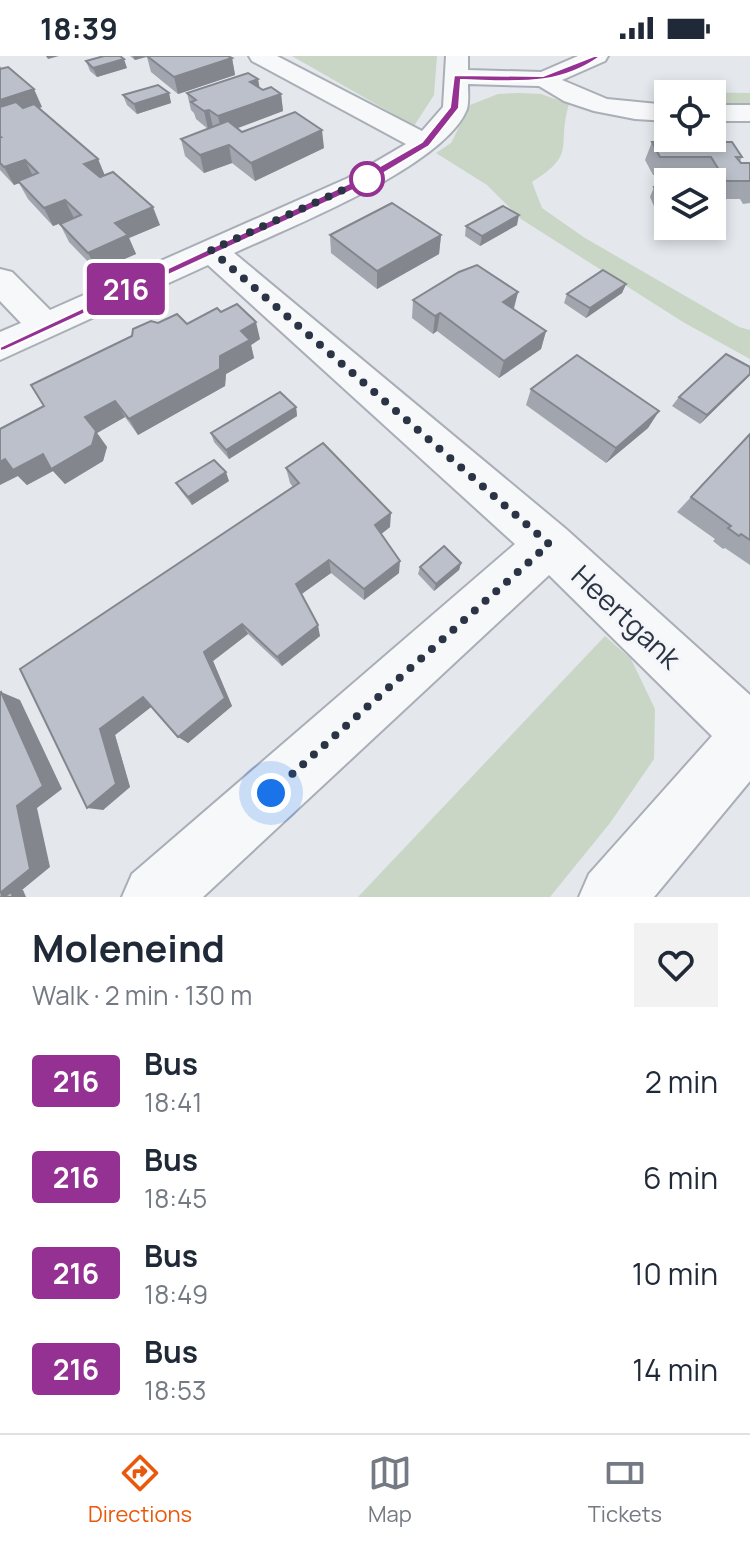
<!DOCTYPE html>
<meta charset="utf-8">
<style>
body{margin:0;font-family:Manrope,sans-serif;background:#f2f2f3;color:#1f2937;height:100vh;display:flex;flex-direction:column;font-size:30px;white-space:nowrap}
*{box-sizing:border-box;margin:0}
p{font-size:26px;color:#747a83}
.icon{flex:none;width:44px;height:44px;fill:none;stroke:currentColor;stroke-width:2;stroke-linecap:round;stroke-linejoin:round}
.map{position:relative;height:841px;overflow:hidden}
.drawer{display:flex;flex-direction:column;background:#fff;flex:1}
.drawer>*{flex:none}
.badge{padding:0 16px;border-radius:6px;font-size:28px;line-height:52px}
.tools{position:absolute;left:654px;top:24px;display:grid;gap:16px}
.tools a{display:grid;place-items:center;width:72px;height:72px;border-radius:0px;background:#fff;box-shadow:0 4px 12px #0003;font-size:40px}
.you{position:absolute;width:40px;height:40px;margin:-20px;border:6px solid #fff;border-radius:50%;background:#1a73e8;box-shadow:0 0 0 12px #1a73e833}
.map>.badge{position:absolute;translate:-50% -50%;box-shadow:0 0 0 4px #fff}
.round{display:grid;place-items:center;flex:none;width:84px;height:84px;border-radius:0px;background:#f2f2f3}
.headline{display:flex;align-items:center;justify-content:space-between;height:136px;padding:0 32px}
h1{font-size:38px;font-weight:700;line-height:60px}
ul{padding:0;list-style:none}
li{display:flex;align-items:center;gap:24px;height:96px;padding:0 32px}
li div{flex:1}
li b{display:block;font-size:30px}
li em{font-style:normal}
li .badge{min-width:88px;font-weight:700;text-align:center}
.status{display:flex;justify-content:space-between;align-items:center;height:56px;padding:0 40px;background:#fff;direction:ltr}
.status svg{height:22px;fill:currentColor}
.tab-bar{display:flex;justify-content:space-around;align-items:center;height:112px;border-top:2px solid #e0e1e3;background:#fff;font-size:22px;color:#747a83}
.tab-bar a{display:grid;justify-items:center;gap:4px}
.tab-bar .selected{color:#ea580c}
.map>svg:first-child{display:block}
.green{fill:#c9d6c5}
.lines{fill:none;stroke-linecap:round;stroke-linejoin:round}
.street-casing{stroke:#a9aeb7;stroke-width:4}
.street{fill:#f7f8fa;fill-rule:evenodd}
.wall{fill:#a1a5ae}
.shaded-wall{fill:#83868d}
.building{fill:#bbc0ca;stroke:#83868d;stroke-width:2}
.line{fill:#953192;stroke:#fff;stroke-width:2}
.walk{stroke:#2b3445;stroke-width:8;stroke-dasharray:0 14.4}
.stop-dot{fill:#fff;stroke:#953192;stroke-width:4}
.labels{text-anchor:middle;stroke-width:7;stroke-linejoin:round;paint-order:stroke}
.street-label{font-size:28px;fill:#2b3445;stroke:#f4f6f9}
</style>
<div class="status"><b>18:39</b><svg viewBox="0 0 49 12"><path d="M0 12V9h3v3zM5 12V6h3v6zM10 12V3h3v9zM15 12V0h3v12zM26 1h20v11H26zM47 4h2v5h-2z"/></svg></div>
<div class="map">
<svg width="750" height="841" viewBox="0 0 750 841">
<rect width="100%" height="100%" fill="#e4e7ec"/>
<g class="green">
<path d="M292 0H437L434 39 414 70Z"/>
<path d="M667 36 750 37V50H712V38H668V50H651Z"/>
<path d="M519 37 541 38 569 48C556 92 578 97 532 126L542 152 585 182 739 271 750 274V303L683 266 521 163 487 129 436 97 451 87 470 49 498 38Z"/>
<path d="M605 580 631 603 655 653 654 703 610 767 550 841H358Z"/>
</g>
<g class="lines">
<defs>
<g id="street">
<path d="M249 0H277L422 75 443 51 446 0H468V14L541 16 578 0H608L605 5 562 24 607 43 668 49V65L635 63 594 55 564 45 539 30 468 28C468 35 469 46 467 53 445 110 290 171 234 197L566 473 750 639V725L654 841H579L589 818 712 680 549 519 203 841H122L132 818 515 488 208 209 0 304V276L21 267 0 245V213L12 216 50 254 348 122 406 88 252 5Z"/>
<rect x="712" y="49" width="38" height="16"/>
</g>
</defs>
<use href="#street" class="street-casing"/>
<use href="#street" class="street"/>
</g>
<g class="wall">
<path d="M130 0H228L232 2 235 19 178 38 151 16 147 1 135 4Z"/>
<path d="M86 5 127 12 97 21 90 15Z"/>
<path d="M0 10 2 13 42 51 38 52 98 103 105 120 160 169 129 182 136 198 97 215 69 186 60 168 74 162 53 170 28 143 19 127 14 129 0 114Z"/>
<path d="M258 23 259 32 263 34 281 38 283 55 237 72 242 76 324 92 255 125 232 107 204 117 185 100 181 83 208 73 196 63 194 57 191 54 187 37Z"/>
<path d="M169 37 171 47 137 58 127 49 123 39Z"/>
<path d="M652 86 742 101 740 105 741 107H750V147L743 148 740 143H716L714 139H712V126H707L703 119H653L645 104Z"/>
<path d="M654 131H668V162H659L650 141Z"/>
<path d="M517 169 480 190 465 180 466 170Z"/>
<path d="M330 179H441L439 198 377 233 331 197Z"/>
<path d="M626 228 622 237 586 262 564 247 567 238Z"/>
<path d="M518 236 514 253 546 275 541 293 499 322 437 275 433 278 412 262 413 244Z"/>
<path d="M221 256 260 283 251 289 254 302 226 318 225 330 138 379 125 361 97 377 107 391 103 405 65 428 53 415 27 429 18 420 44 350 158 267 187 268Z"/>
<path d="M750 311V319L746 323 700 368 672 350 679 341Z"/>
<path d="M531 333 659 355 648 372 606 407 526 349Z"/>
<path d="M296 351 297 360 229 403 214 386 211 377Z"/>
<path d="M750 378V509L725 492 723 493 713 485 715 483 677 456Z"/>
<path d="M286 412 390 471 381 478 399 517 364 544 331 517 301 538 320 580 282 610 248 578 213 605 232 650 188 687 151 651 115 679 130 731 103 754 20 613 293 431 290 427Z"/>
<path d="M229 425 192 449 181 435 176 427Z"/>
<path d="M461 507 459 514 434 535 418 518 420 511Z"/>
</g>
<g class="shaded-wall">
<path d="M46 0H59L48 3Z"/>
<path d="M133 0H148L135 4Z"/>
<path d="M232 2 235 19 178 38 174 21Z"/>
<path d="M124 3 127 12 97 21 93 12Z"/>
<path d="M258 23 261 40 250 26Z"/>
<path d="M34 33 42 51 0 64V44Z"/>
<path d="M169 37 171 47 137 58 134 48Z"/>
<path d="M281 38 283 55 222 78 218 60Z"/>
<path d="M209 54 213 71 208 73 204 55Z"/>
<path d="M322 74 324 92 255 125 251 107Z"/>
<path d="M229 89 232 107 204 117 200 99Z"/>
<path d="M98 103 105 120 92 126 84 108Z"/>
<path d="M25 104 34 122 14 129 4 111Z"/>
<path d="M65 144 74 162 53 170 44 152Z"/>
<path d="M153 151 160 169 129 182 136 198 97 215 88 197 115 167Z"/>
<path d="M519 159 517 169 480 190 482 180Z"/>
<path d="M441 179 439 198 377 233V215Z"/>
<path d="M626 228 622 237 586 262 590 252Z"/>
<path d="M518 236 513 254 503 246Z"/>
<path d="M440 257 437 275 433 278 435 260Z"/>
<path d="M256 266 260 283 251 289 254 302 226 318 225 330 138 379 129 363 220 300 241 275Z"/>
<path d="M546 275 541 293 499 322 504 305Z"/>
<path d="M750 318 746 323 700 368 707 359Z"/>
<path d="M115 345 125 361 97 377 107 391 103 405 65 428 53 415 27 429 18 420 0 429V406Z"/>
<path d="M296 351 297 360 229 403 226 394Z"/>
<path d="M659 355 648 372 606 407 616 392Z"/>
<path d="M226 416 229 425 192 449 188 441Z"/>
<path d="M391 457 390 471 375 483V469Z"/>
<path d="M329 504 331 517 299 540 296 528Z"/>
<path d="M400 505 399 517 364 544V533Z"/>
<path d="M461 507 459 514 434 535 436 528Z"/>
<path d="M242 568 248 578 213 605 232 650 188 687 178 681 204 596Z"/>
<path d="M318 569 320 580 282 610 277 601Z"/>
<path d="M1 636 20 644 62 733 37 752 50 811 22 834H23L26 841H0L17 750Z"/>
<path d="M143 641 155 648 115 679 130 731 103 754 87 752 100 673Z"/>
</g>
<g class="building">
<path d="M104 0H120L124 3 93 12 86 5Z"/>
<path d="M147 0H228L232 2 174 21Z"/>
<path d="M8 11 34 33 0 44V13Z"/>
<path d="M248 17 258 23 250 26 263 34 271 31 281 38 218 60 209 54 204 55 191 46 196 44 187 37Z"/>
<path d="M158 29 169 37 134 48 123 39Z"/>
<path d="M16 46 23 52 34 48 98 103 84 108 100 121 113 116 153 151 115 167 128 179 88 197 60 168 81 159 65 144 44 152 18 125 38 117 25 104 4 111 0 107V81H1L0 80V51Z"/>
<path d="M295 56 322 74 251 107 229 89 200 99 181 83 228 65 242 76Z"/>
<path d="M652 86H732L742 101H736L741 107H750V125H726L724 121H718L716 115 719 114 711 101H660Z"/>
<path d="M654 131H668V152H664Z"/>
<path d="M392 147 441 179 377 215 330 179Z"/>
<path d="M503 150 519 159 482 180 466 170Z"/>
<path d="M477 209 518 236 503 246 546 275 504 305 440 257 435 260 413 244 459 216Z"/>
<path d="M603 214 626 228 590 252 567 238Z"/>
<path d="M237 248 256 266 241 275 250 284 220 300V313L129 363 115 345 85 361 96 375 92 389 51 413 43 398 13 414 5 403 0 406V373L44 350 31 329 132 280 133 273 151 265 158 267 177 258 187 268 217 252 221 256Z"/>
<path d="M726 298 750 311V318L707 359 679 341Z"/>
<path d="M577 299 659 355 616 392 531 333Z"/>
<path d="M280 336 296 351 226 394 211 377Z"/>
<path d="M750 378V484L741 478 739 480 728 472 731 470 691 441Z"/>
<path d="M323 387 391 457 375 469 400 505 364 533 329 504 296 528 318 569 277 601 242 568 204 596 225 642 178 681 143 641 100 673 116 728 87 752 20 613 299 427 286 412Z"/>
<path d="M214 404 226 416 188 441 176 427Z"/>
<path d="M444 490 461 507 436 528 420 511Z"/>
<path d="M1 636 43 730 17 750 30 813 0 837V637Z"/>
<path d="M11 836 13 841H4Z"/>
</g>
<path class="line" d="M594 0H601C558 32 512 25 461 24L459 52 429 90 362 130 5 294 0 295V291L354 125 422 86 450 51 454 19 543 20Z"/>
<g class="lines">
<path class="walk" d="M271 737 549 488 211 194 367 123"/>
</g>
<circle class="stop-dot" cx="367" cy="123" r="16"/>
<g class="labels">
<g class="street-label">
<text transform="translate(626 561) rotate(43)" y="10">Heertgank</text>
</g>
</g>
</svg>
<div class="tools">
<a><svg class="icon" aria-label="locate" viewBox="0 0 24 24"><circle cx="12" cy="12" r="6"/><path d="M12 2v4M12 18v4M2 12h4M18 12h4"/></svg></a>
<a><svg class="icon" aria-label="layers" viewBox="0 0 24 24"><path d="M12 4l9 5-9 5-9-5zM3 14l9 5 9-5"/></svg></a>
</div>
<div class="you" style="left:271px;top:737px"></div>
<b class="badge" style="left:126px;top:233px;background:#953192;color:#fff">216</b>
</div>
<section class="drawer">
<div class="headline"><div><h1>Moleneind</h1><p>Walk · 2 min · 130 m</p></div><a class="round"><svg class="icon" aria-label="heart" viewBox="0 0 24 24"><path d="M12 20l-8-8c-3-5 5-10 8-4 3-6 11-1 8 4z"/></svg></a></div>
<ul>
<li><span class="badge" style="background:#953192;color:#fff">216</span><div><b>Bus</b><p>18:41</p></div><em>2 min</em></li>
<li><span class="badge" style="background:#953192;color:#fff">216</span><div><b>Bus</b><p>18:45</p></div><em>6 min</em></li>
<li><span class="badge" style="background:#953192;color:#fff">216</span><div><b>Bus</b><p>18:49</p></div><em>10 min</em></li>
<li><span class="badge" style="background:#953192;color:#fff">216</span><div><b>Bus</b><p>18:53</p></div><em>14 min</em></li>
</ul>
</section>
<nav class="tab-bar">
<a class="selected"><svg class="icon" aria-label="directions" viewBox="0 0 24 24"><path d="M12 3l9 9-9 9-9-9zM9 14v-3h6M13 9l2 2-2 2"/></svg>Directions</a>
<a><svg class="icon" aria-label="map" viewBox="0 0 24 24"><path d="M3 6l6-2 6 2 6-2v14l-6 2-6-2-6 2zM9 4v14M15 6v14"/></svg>Map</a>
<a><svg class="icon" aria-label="tickets" viewBox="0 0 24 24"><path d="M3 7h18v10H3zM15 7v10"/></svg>Tickets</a>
</nav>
